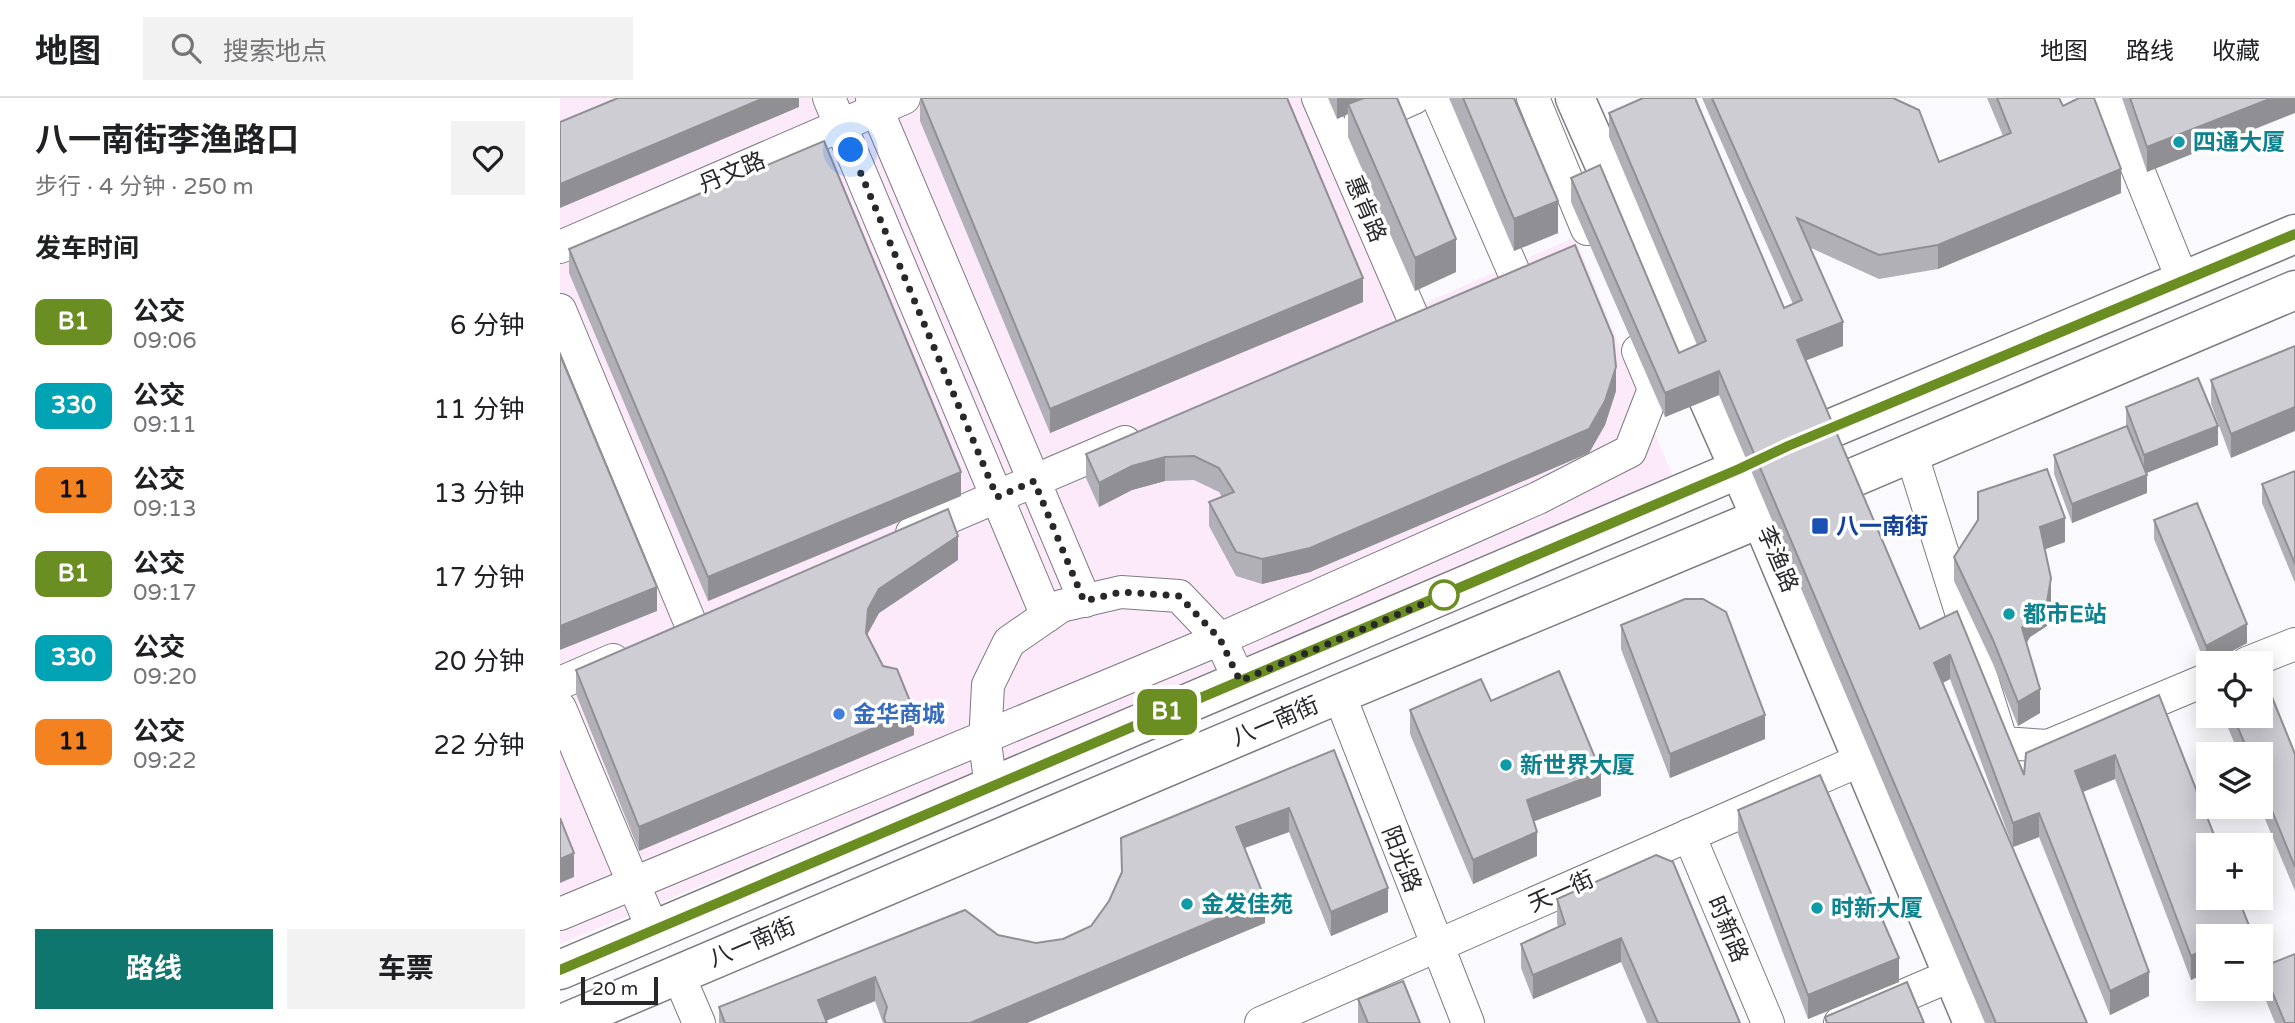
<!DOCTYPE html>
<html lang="zh">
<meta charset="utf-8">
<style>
body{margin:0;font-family:"Varela Round","Noto Sans SC",sans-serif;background:#f2f2f2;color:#202124;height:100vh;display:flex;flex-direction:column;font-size:26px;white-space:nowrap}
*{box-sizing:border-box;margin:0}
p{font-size:23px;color:#757577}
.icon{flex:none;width:38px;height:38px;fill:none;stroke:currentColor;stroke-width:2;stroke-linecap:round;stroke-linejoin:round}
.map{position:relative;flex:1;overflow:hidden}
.drawer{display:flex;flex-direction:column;background:#fff;width:560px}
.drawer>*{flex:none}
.badge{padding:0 14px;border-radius:10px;font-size:24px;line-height:46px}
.fabs{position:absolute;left:1636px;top:553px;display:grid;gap:14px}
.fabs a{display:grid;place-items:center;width:77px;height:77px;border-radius:0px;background:#fff;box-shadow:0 4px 18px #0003;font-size:35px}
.scale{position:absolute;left:21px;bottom:18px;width:77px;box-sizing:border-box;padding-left:7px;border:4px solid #28272a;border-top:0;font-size:19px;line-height:24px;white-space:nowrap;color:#28272a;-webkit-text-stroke:5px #fff;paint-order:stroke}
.you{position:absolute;width:35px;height:35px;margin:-18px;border:5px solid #fff;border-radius:50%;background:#1a73e8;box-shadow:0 0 0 10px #1a73e833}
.map>.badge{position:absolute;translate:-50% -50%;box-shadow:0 0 0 4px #fff}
h2{padding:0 35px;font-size:26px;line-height:63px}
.round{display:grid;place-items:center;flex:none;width:74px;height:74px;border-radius:0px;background:#f2f2f2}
.summary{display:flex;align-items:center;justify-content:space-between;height:119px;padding:0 35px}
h1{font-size:33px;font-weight:700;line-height:52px}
.action{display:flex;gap:14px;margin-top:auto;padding:14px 35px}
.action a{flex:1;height:80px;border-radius:0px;background:#0f766e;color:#fff;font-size:28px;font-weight:700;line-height:80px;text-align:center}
.action a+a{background:#f2f2f2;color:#202124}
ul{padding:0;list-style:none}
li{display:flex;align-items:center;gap:21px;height:84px;padding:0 35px}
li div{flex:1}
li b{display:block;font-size:26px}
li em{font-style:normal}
li .badge{min-width:77px;font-weight:700;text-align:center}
header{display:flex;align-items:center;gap:42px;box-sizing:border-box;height:98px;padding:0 35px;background:#fff;border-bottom:2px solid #e0e0e0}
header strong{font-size:33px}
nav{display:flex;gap:38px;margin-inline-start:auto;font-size:24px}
.search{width:490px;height:63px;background:#f2f2f2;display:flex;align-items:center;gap:18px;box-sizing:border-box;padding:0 24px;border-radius:0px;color:#757577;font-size:26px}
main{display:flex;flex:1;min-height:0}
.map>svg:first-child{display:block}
.commercial{fill:#fceafb}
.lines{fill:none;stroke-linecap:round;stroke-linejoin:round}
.minor-casing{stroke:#7d7b82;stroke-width:34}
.major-casing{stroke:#7d7b82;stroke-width:41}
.minor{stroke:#fff;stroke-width:32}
.major{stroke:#fff;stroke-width:38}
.wall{fill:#b1b0b6}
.shaded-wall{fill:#909094}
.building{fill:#cecdd4;stroke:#909094;stroke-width:2}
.line-casing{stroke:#fff;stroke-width:16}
.line{stroke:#6b8e23;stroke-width:10}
.walk{stroke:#28272a;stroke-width:7;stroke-dasharray:0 12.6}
.culture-dot{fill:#0f9aa8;stroke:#fff;stroke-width:2.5}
.transit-dot{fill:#1a4fb4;stroke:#fff;stroke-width:2.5}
.stop-dot{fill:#fff;stroke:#6b8e23;stroke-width:3.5}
.shop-dot{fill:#3f7fe0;stroke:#fff;stroke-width:2.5}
.labels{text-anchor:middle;stroke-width:7;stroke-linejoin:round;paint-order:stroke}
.culture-label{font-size:23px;font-weight:bold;fill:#0d838f;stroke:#fff;text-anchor:start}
.street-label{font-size:23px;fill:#28272a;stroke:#fff}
.transit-label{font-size:23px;font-weight:bold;fill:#164399;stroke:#fff;text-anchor:start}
.shop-label{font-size:23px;font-weight:bold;fill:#366cbe;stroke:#fff;text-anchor:start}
</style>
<header>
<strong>地图</strong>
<div class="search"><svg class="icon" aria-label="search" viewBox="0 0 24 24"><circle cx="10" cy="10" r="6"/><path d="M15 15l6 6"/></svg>搜索地点</div>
<nav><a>地图</a><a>路线</a><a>收藏</a></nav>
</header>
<main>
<section class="drawer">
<div class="summary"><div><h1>八一南街李渔路口</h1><p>步行 · 4 分钟 · 250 m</p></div><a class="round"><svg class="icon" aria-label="heart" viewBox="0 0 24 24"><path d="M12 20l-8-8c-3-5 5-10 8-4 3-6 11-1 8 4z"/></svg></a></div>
<h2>发车时间</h2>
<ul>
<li><span class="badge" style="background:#6b8e23;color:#fff">B1</span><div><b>公交</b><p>09:06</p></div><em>6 分钟</em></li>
<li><span class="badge" style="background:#00a3b4;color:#fff">330</span><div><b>公交</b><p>09:11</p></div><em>11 分钟</em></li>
<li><span class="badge" style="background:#f58220;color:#111">11</span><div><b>公交</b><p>09:13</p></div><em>13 分钟</em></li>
<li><span class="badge" style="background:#6b8e23;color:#fff">B1</span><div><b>公交</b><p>09:17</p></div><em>17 分钟</em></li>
<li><span class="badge" style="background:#00a3b4;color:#fff">330</span><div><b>公交</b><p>09:20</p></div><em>20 分钟</em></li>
<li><span class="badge" style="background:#f58220;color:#111">11</span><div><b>公交</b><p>09:22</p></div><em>22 分钟</em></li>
</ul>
<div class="action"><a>路线</a><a>车票</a></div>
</section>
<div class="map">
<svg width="1735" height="925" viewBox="0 0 1735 925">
<rect width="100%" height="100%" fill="#faf9fe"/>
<path class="commercial" d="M0 0H745L838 217 1015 139 1116 386 0 846Z"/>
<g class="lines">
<defs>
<g id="minor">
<path d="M269 0 487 518"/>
<path d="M312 0 525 503"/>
<path d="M758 0 854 222"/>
<path d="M878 0 956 179"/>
<path d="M973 0 1027 131"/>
<path d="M1549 0 1623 183"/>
<path d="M800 24 854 0"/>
<path d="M0 149 344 0"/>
<path d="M0 212 132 529"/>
<path d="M1351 354 1442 645 1488 648 1648 581"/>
<path d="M352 435 565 344"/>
<path d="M1687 565 1735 546"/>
<path d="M0 585 53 562"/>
<path d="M779 596 908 925"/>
<path d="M0 610 93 832"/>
<path d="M431 689 425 645 428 587 449 544 501 508 561 494 619 498 660 541 680 583"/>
<path d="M1129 737 1208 925"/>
<path d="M0 816 660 541 978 400 1070 353 1094 291 1078 253"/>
<path d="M118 876 139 925"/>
<path d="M701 925 1303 661"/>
<path d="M1280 925 1392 877"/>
</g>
<g id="major">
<path d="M1015 0 1201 420 1413 925"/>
<path d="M0 872 1179 371 1229 348 1735 136"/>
<path d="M4 925 779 596 1201 420 1252 397 1735 192"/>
</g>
</defs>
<use href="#minor" class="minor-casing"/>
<use href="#major" class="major-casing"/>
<use href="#minor" class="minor"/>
<use href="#major" class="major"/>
</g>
<g class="wall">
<path d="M360 0 803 204 490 335 360 23Z"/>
<path d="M768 0H837L896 174 855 193 788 39V16L777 21Z"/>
<path d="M889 0H954L998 135 954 153Z"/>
<path d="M1142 0H1333L1379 64 1443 38 1427 0H1499L1503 8 1561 95 1378 171 1319 181 1251 150 1283 248 1246 262 1360 531 1397 513 1464 677 1599 597 1690 838H1648V874L1631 882 1555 681 1523 694 1589 898 1550 917 1479 739 1453 749 1390 581 1383 585 1527 925H1425L1159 297 1105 319 1011 104V80L1119 255 1137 247 1049 39V15L1224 210 1233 206Z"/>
<path d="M1562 0H1735L1587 74Z"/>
<path d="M9 151 401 398 148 503 9 175Z"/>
<path d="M1735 248 1671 360 1651 306V282Z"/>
<path d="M1056 293 1045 327 1029 355 750 474 702 486 676 478 649 428V404L662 399 659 394 634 382 605 383 572 392 539 409 526 380V356Z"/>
<path d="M1566 309 1658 347 1586 375 1587 395 1512 425 1494 376V357L1566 329Z"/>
<path d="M1735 373V485L1702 405V386Z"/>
<path d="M1594 422 1687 545 1646 567 1594 441Z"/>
<path d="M1505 444 1485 451 1491 504 1487 528 1470 539 1466 545 1480 615 1458 628 1433 566 1394 483V459Z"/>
<path d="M398 462 319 515 308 535V539L354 637 79 753 16 596V572Z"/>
<path d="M1061 527 1205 641 1110 680 1061 551Z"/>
<path d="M931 603 1041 698 974 723 977 758 913 786 850 636V612Z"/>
<path d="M1663 618H1701L1735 656V793L1700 709 1701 656H1679Z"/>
<path d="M774 652 828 814 771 838 729 734 685 750 705 825 467 925H323L315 903 266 923 267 925H159V909L438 837 476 845 503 841 531 828 549 803 561 775V740Z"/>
<path d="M1178 712 1339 884 1248 921 1178 736Z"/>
<path d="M1096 757 1180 925H1087L1061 864 973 901 961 870V846L998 829 997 825V801Z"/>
<path d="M1702 869 1735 925H1715L1702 893Z"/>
<path d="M798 901 860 925H798Z"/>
</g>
<g class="shaded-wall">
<path d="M204 0H239V9L0 110V86Z"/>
<path d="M777 0H821L788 6V16L777 21Z"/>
<path d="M1712 0H1735V15L1587 74V49Z"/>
<path d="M1561 71V95L1378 171V147Z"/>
<path d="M998 103V135L954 153V121Z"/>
<path d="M896 141V174L855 193V160Z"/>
<path d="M803 180V204L490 335V311Z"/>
<path d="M1283 224V248L1237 266V242Z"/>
<path d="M1056 269V293L1045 327 1029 355 750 474 702 486V461Z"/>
<path d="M1159 273V297L1105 319V295Z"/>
<path d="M1735 309V333L1671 360V336Z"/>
<path d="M1658 328V347L1584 376V357Z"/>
<path d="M605 359V383L572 392 539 409V385L572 368Z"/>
<path d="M401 374V398L148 503V479Z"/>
<path d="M1587 377V395L1512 425V406Z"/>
<path d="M1505 420V444L1480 453V429Z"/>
<path d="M398 438V462L319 515 308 535 306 559V535L308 511 319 491Z"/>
<path d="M1491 480V504L1487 528 1470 539 1462 554V530Z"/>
<path d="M97 489V513L0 552V528Z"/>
<path d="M1687 526V545L1646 567V548Z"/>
<path d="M1390 557V581L1374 589V565Z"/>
<path d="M1480 591V615L1458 628V604Z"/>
<path d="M354 613V637L79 753V729Z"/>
<path d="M1205 617V641L1110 680V656Z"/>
<path d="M1555 657V681L1515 697V673Z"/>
<path d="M1041 674V698L967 726V702Z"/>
<path d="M729 710V734L676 753V729Z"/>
<path d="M1479 715V739L1453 749V725Z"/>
<path d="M977 734V758L913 786V762Z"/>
<path d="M14 755V779L0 785V761Z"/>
<path d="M828 790V814L771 838V814Z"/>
<path d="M705 801V825L467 925H410Z"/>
<path d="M1690 830V838H1672Z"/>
<path d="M1061 840V864L973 901V877Z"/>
<path d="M1648 850V874L1631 882V858Z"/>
<path d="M1339 860V884L1248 921V897Z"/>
<path d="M1589 874V898L1550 917V893Z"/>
<path d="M315 879V903L260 925 258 902Z"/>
</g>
<g class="building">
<path d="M58 0H204L0 86V24Z"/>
<path d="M361 0H727L803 180 490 311Z"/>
<path d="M804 0H837L896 141 855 160 788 6Z"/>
<path d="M903 0H954L998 103 954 121Z"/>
<path d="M1083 0H1135L1224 210 1242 202 1152 0H1333L1359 12 1379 64 1451 35 1437 0H1499L1503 8 1519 0H1534L1561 71 1378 147 1319 157 1237 120 1283 224 1237 242 1360 531 1397 513 1464 677 1466 655 1599 597 1658 747H1648V800H1678L1690 830 1672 838H1648V850L1631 858 1555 657 1515 673 1589 874 1550 893 1479 715 1453 725 1390 557 1374 565 1527 925H1436L1159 273 1105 295 1011 80 1040 67 1119 255 1146 243 1049 15Z"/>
<path d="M1570 0H1712L1587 49Z"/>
<path d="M264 43 401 374 148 479 9 151Z"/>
<path d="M1015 147 1053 239 1056 269 1045 303 1029 331 750 450 702 461 676 454 649 404 674 394 659 370 634 358 605 359 572 368 539 385 526 356Z"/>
<path d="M1735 248V309L1671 336 1651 282Z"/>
<path d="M0 257 97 489 0 528Z"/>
<path d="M1638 280 1658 328 1584 357 1566 309Z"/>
<path d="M1567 328 1587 377 1512 406 1494 357Z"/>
<path d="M1487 371 1505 420 1480 429 1491 480 1487 504 1470 515 1462 530 1480 591 1458 604 1433 542 1394 459 1418 422V394Z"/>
<path d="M1735 373V466L1702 386Z"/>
<path d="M1637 405 1687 526 1646 548 1594 422Z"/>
<path d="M388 411 398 438 319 491 308 511 306 535 323 568 337 571 354 613 79 729 16 572Z"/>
<path d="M1125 501H1143L1166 514 1205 617 1110 656 1061 527Z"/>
<path d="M1696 561 1698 565H1686Z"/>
<path d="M1701 572 1735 656V769L1701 686V656H1689L1673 618H1701Z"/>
<path d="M999 573 1041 674 967 702 977 734 913 762 850 612 921 581 931 603Z"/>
<path d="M774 652 828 790 771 814 729 710 676 729 705 801 410 925H326L324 920 327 909 315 879 258 902 267 925H165L159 909 405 812 438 837 476 845 503 841 531 828 549 803 562 774 561 740Z"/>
<path d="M1260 677 1339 860 1248 897 1178 712Z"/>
<path d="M0 720 14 755 0 761Z"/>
<path d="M1096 757 1113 764 1180 925H1098L1061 840 973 877 961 846 1005 826 997 801Z"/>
<path d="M1735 856V925H1725L1702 869Z"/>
<path d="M843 883 860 925H808L798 901Z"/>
<path d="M1347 884 1364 925H1267L1265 919Z"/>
</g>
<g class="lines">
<defs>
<path id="line" d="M0 872 1179 371 1228 348 1735 136"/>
</defs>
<use href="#line" class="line-casing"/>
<use href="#line" class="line"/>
<path class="walk" d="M291 52 437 399 474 383 524 503 561 494 619 498 660 541 680 583 884 497"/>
</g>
<g class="culture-dot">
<circle cx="1619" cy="44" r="7"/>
<circle cx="1449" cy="516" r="7"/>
<circle cx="946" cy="667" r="7"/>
<circle cx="627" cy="806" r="7"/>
<circle cx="1257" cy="810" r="7"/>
</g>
<rect class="transit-dot" x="1251" y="419" width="18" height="18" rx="3.5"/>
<circle class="stop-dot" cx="884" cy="497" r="14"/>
<circle class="shop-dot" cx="279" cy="616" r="7"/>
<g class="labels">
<g class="culture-label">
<text x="1633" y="52">四通大厦</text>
<text x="1463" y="524">都市E站</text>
<text x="960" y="675">新世界大厦</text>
<text x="641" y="814">金发佳苑</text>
<text x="1271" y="818">时新大厦</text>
</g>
<g class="street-label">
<text transform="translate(172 74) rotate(-23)" y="8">丹文路</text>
<text transform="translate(806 111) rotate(67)" y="8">惠肯路</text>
<text transform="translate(1218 461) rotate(67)" y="8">李渔路</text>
<text transform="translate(715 623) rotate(-23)" y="8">八一南街</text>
<text transform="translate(842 761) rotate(69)" y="8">阳光路</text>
<text transform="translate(1001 793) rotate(-24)" y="8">天一街</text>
<text transform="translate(1168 831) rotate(67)" y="8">时新路</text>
<text transform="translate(192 844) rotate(-23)" y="8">八一南街</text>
</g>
<g class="transit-label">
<text x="1276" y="436">八一南街</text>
</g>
<g class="shop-label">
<text x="293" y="624">金华商城</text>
</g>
</g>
</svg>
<div class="fabs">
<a><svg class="icon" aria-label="locate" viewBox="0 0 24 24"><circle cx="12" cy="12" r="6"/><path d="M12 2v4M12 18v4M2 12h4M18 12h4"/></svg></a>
<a><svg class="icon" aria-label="layers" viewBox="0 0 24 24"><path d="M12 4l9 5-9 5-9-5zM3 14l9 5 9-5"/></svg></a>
<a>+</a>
<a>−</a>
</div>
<div class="scale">20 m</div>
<div class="you" style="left:291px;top:52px"></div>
<b class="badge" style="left:607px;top:614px;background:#6b8e23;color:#fff">B1</b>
</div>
</main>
